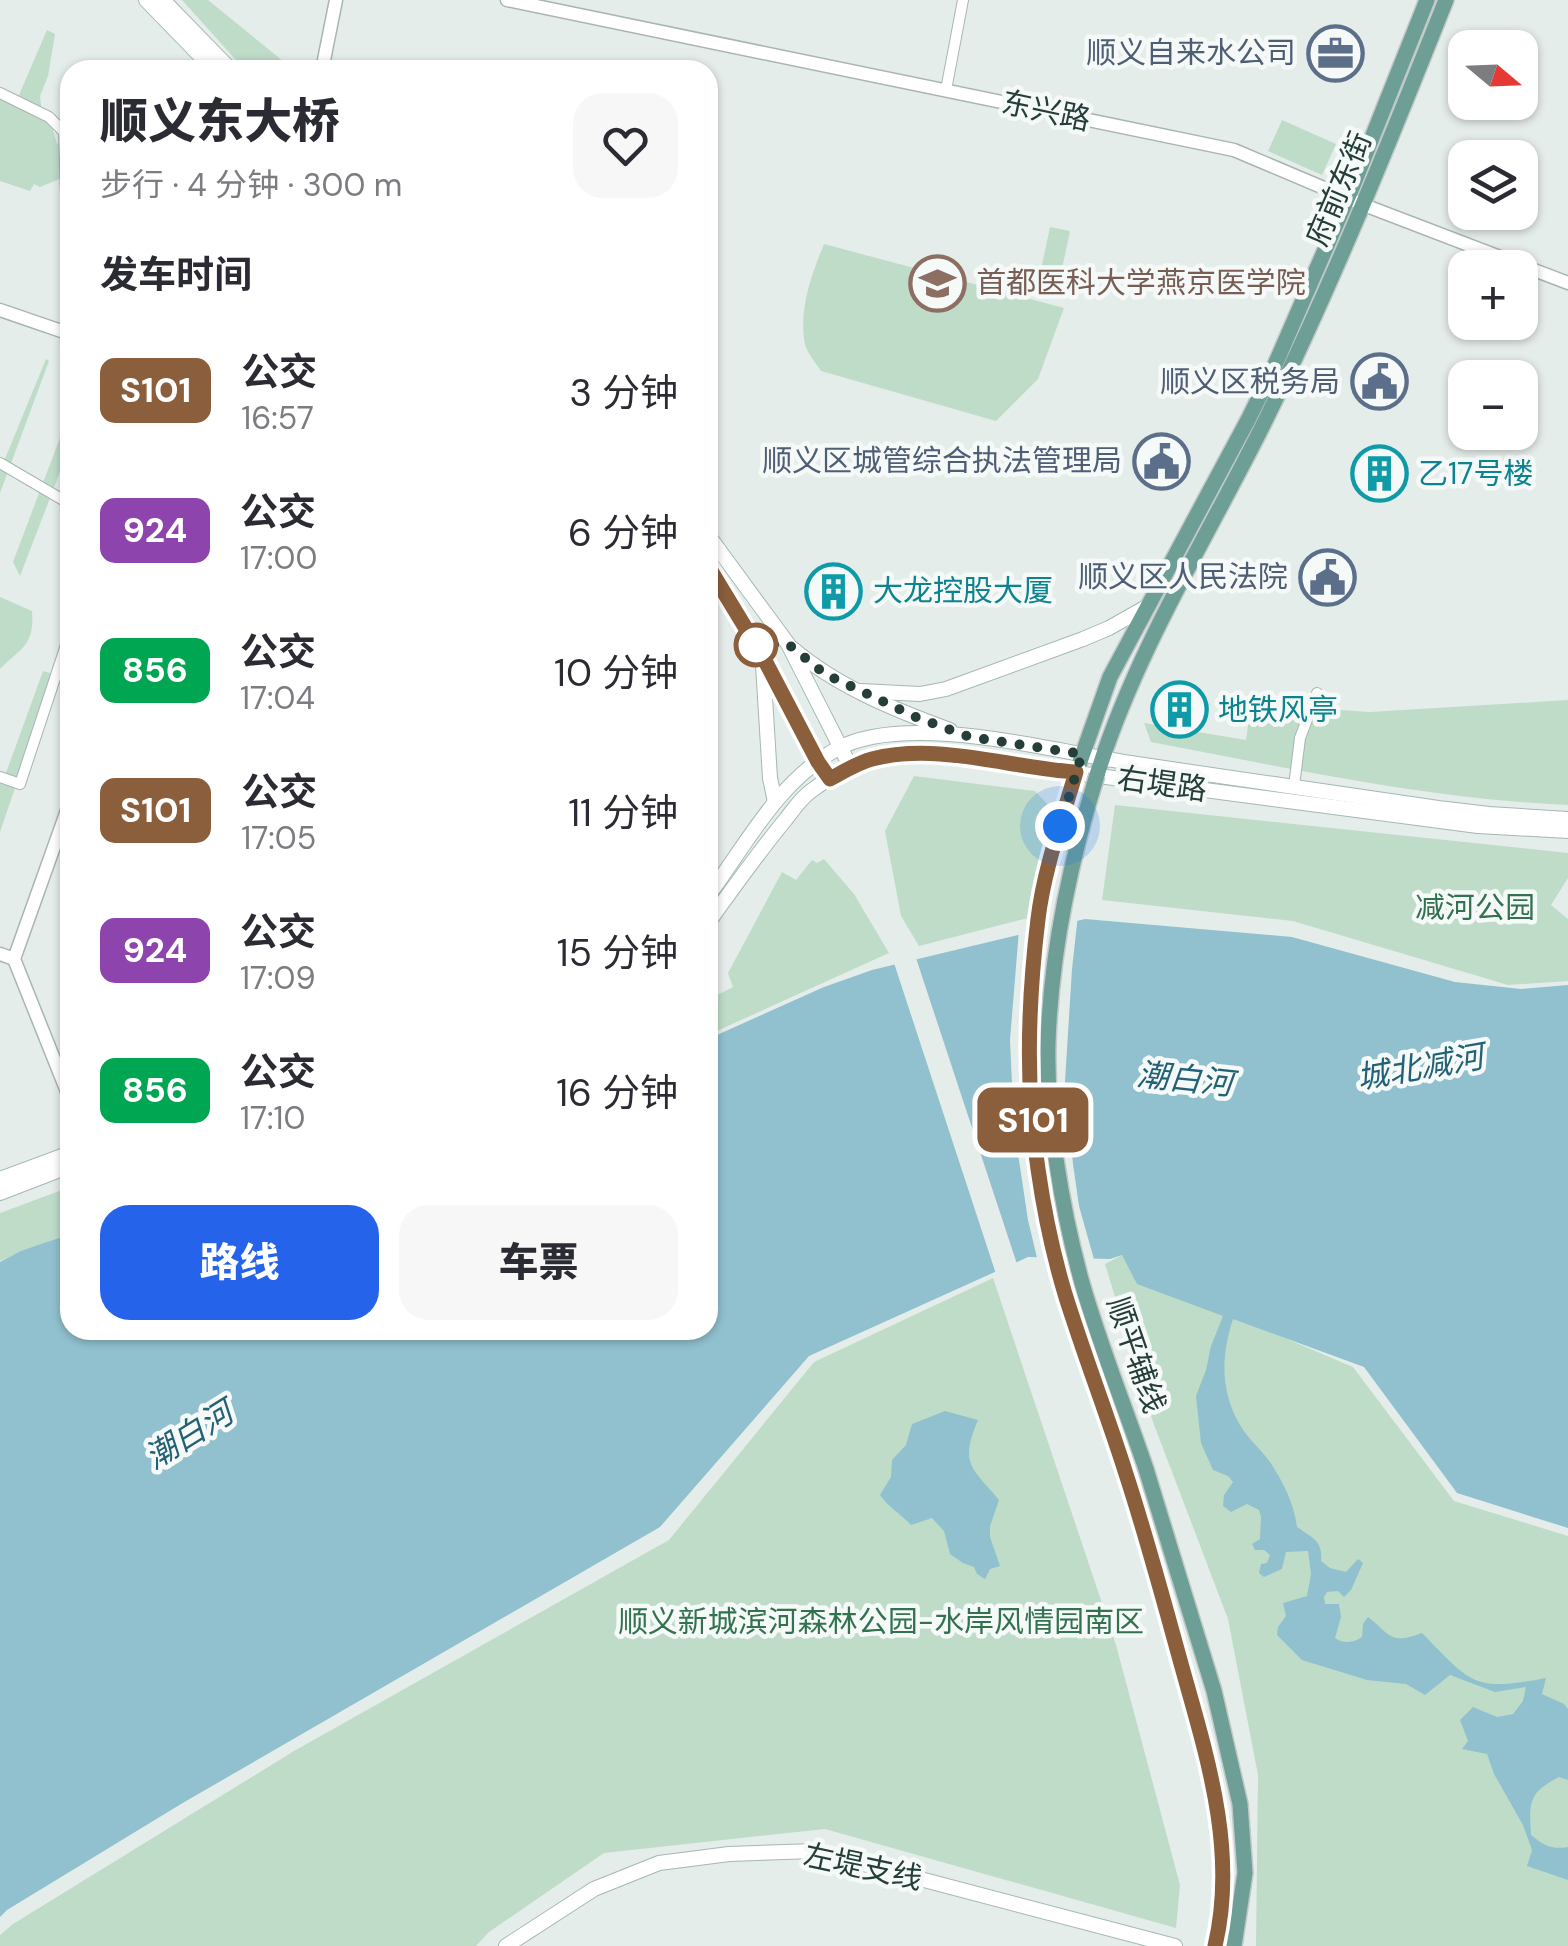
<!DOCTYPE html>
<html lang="zh">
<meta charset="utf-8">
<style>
body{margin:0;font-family:"DM Sans","Noto Sans SC",sans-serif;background:#f7f7f7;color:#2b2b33;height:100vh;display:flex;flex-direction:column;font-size:38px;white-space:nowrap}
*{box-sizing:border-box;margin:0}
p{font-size:32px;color:#7c7c81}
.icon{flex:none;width:55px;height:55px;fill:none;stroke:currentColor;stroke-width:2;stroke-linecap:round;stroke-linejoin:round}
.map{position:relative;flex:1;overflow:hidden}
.sheet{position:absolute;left:60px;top:60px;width:658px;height:1280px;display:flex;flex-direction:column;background:#fff;border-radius:30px;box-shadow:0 2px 8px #0004}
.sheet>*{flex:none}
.badge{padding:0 20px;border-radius:15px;font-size:35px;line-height:65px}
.needle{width:65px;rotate:109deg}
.fabs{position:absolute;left:1448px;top:30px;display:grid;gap:20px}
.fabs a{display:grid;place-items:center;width:90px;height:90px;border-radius:20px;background:#fff;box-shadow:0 2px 8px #0004;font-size:50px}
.you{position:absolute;width:50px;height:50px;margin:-25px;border:8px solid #fff;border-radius:50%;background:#1a73e8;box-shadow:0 0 0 15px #1a73e833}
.map>.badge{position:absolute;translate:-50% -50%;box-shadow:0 0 0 5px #fff}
h2{padding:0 40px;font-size:38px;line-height:90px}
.round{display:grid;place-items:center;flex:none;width:105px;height:105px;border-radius:30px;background:#f7f7f7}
.summary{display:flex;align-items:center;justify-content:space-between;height:170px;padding:0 40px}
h1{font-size:48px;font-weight:800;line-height:75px}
.button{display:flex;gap:20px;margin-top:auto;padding:20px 40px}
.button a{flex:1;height:115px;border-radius:30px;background:#2563eb;color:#fff;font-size:40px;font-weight:800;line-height:115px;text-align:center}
.button a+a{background:#f7f7f7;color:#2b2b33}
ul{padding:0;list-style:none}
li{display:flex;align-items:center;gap:30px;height:140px;padding:0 40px}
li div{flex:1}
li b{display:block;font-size:38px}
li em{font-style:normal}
li .badge{min-width:110px;font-weight:700;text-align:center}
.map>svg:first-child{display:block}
.green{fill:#bfdcc9}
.water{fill:#91c0ce}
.pier{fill:#e5edea}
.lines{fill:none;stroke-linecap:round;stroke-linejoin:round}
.minor-casing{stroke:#a8b5b1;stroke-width:12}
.tertiary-casing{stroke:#a8b5b1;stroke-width:15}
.secondary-casing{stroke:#a4b8b2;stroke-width:16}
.primary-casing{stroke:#c2c9c8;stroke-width:18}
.minor{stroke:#fff;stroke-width:10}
.tertiary{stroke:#fff;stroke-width:12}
.secondary{stroke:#fff;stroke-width:14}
.primary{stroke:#6d9f96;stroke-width:15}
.primary-bridge-casing{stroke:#c2c9c8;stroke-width:18;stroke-linecap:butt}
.primary-bridge{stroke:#6d9f96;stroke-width:15}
.line-casing{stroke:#fff;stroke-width:22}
.line{stroke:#8b5e3c;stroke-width:15}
.walk{stroke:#253e39;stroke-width:10;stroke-dasharray:0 18}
.stop-dot{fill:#fff;stroke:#8b5e3c;stroke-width:5}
.labels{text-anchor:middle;stroke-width:9;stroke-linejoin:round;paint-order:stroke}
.service-label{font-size:30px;fill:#4e5e75;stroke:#f5f9f8;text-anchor:end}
.street-label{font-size:30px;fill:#253e39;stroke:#f5f9f8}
.education-label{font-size:30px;fill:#785e54;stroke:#f5f9f8;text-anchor:start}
.culture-label{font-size:30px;fill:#0d838f;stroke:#f5f9f8;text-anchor:start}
.park-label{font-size:30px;fill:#32724f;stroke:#f5f9f8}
.water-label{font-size:32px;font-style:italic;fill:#236276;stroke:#f5f9f8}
</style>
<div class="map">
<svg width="1568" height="1946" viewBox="0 0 1568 1946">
<rect width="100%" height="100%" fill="#e5edea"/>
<g class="green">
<path d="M182 0H208L294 70H245Z"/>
<path d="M47 30 55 34 48 76 40 96 42 115 51 124 57 144 70 138V186L62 178 40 187 34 184 30 191 0 181V97L16 102Z"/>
<path d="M1282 120 1336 144 1322 175 1268 151Z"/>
<path d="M1050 227 1070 231 1062 269 1042 265Z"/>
<path d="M824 244 1064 308 1038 379 996 421 821 371C816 363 807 353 805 344 798 311 812 273 824 244Z"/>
<path d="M46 359 49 361 0 493V471Z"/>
<path d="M66 422 70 423V446L20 576 13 562Z"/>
<path d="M0 597 32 611C35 645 21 648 0 669Z"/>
<path d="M43 671 54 674 0 832V782L6 773Z"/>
<path d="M1568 700V805C1428 799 1289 768 1151 742L1144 723 1246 740 1251 704 1370 712Z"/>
<path d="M914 776 1035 791 1050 807 1028 918 919 946 901 916 885 831Z"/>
<path d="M1115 805 1568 853V878L1551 905 1568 919V981L1508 985 1293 921 1102 900Z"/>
<path d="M824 859 854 894 889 953 708 1035V1000L733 987 728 973 782 872 796 880 812 860 817 863Z"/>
<path d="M70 1187V1233L0 1261V1213Z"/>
<path d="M1122 1255 1252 1324 1353 1367 1454 1501 1568 1536V1946H1256L1258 1775 1228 1619 1153 1422 1105 1264Z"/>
<path d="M993 1278 1116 1645 1180 1885 1176 1928 825 1829 604 1853 489 1932 476 1946H0V1935L13 1924 294 1751 669 1540 814 1362Z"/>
</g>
<g class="water">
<path d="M1085 919 1292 937 1455 982 1521 989 1568 985V1528L1457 1493 1364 1367 1233 1319C1221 1356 1220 1391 1240 1425 1248 1439 1261 1449 1270 1462 1283 1482 1294 1503 1297 1527 1312 1538 1323 1540 1321 1561L1330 1568 1346 1572 1358 1559 1363 1563 1351 1590 1344 1597 1338 1591 1327 1592 1324 1597 1325 1604H1339L1341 1617 1335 1638C1343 1644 1353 1643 1362 1637L1363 1624 1368 1617C1392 1636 1390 1645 1422 1633 1472 1684 1473 1692 1546 1678L1542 1694 1564 1704 1568 1709V1780L1559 1777C1528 1793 1529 1803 1531 1835 1543 1845 1552 1850 1568 1847V1880L1527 1866 1532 1850 1523 1825 1494 1774 1487 1754 1462 1749 1468 1741 1460 1720 1473 1707 1497 1717 1513 1714 1523 1701 1526 1687 1495 1692 1450 1675 1425 1695 1406 1684 1367 1680 1302 1660 1277 1635 1278 1627 1286 1616 1283 1603 1307 1596 1311 1574 1308 1551 1286 1552 1282 1569 1264 1577 1259 1573 1261 1564 1267 1563 1270 1555 1264 1550H1255L1252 1544 1260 1539 1261 1517 1259 1510 1247 1504 1231 1512 1223 1506 1224 1495 1233 1482 1228 1476 1213 1470 1201 1443 1196 1396 1206 1370 1211 1346 1223 1316 1137 1284 1122 1255 1110 1259 1028 1257 809 1356 660 1527 181 1804 7 1910 0 1917V1262L21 1251 70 1234V1330H708V1039L824 987 872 970Z"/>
<path d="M945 1411 978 1420C959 1465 972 1467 999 1500L990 1526V1537L1000 1566 990 1569 985 1579 977 1574 974 1567 963 1563 950 1554 944 1531 932 1518 911 1525C901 1514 889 1508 880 1495L891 1477 892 1460 906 1445 912 1424Z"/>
</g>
<g class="pier">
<path d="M1078 915 1072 969 1065 1081 1073 1164 1079 1206 1095 1263 1038 1262 1028 1220 1014 1127 1010 1040 1019 930Z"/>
<path d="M915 955 1018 1267 997 1277 893 960Z"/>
</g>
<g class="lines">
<defs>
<g id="minor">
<path d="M946 90 963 0"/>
<path d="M0 93 49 117 64 132 66 192 70 199"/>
<path d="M0 463 70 504"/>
<path d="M0 777 20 784 66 645"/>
<path d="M1294 786 1300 738 1317 693"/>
</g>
<g id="tertiary">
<path d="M507 0 1234 150 1364 205 1568 283"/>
<path d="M322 70 336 0"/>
<path d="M0 310 70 334"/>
<path d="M70 802 14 959 70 1099"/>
<path d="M0 954 14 959"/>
</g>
<g id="secondary">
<path d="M146 0 214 70"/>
<path d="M163 0 231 70"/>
<path d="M708 535 788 644 851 768"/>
<path d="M708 566 761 655 817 762 829 779"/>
<path d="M792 648C836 686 895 710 950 730"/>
<path d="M763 665 770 778 775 802"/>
<path d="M861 691 920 694 946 689 1083 639 1109 628 1148 606"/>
<path d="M708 896C746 845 778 781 837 749 908 710 1059 753 1137 764 1237 779 1338 793 1438 808L1489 814 1568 819"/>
<path d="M708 923C733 888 758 853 786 819 793 810 801 798 811 791 849 762 893 750 940 754 986 758 1030 769 1076 773L1478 826 1568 831"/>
<path d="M0 1179 70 1153"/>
<path d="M0 1193 70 1166"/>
<path d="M506 1946 594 1889 659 1863 729 1854 814 1851 1175 1946"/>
</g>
<g id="primary">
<path d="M1076 773 1110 677 1249 418 1274 367 1352 188 1427 0"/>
<path d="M1097 775C1136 650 1208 536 1266 419 1333 282 1390 141 1446 0"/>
<path d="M1146 1469 1214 1691 1240 1804 1245 1873 1234 1946"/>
<path d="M1126 1474C1146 1541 1165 1607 1184 1674 1208 1762 1238 1854 1215 1946"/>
</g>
</defs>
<use href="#minor" class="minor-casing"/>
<use href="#tertiary" class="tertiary-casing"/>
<use href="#secondary" class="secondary-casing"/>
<use href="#primary" class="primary-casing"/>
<use href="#minor" class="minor"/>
<use href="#tertiary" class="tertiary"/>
<use href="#secondary" class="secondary"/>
<use href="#primary" class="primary"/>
<defs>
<g id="primary-bridge">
<path d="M1076 773C1062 820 1044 869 1038 919 1023 1044 1031 1166 1063 1287 1080 1350 1105 1412 1126 1474"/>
<path d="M1097 775C1070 862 1051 951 1048 1043 1046 1118 1062 1210 1082 1283 1100 1346 1125 1407 1146 1469"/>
</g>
</defs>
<use href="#primary-bridge" class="primary-bridge-casing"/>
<use href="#primary-bridge" class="primary-bridge"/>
</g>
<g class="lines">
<defs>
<path id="line" d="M708 566 762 655 818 762 830 779C843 772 857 763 872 759 939 742 1009 768 1076 772 1062 820 1044 869 1038 919 1028 1001 1025 1087 1038 1169 1044 1211 1053 1254 1065 1294 1084 1355 1107 1414 1126 1474 1145 1532 1161 1591 1177 1649 1203 1745 1239 1845 1215 1946"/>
</defs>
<use href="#line" class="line-casing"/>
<use href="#line" class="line"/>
<path class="walk" d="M756 645 788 644 825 674 918 718 970 737 1082 754 1060 826"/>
</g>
<defs>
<symbol id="office-ring" viewBox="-11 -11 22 22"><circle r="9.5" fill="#f5f9f8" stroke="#5c6f8a" stroke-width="1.5"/><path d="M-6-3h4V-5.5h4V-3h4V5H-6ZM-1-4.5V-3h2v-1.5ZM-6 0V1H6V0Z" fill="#5c6f8a"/></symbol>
<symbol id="university-ring" viewBox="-11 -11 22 22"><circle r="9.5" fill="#f5f9f8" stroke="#8d6e63" stroke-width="1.5"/><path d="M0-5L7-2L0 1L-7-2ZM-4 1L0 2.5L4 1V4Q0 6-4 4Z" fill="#8d6e63"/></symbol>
<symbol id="civic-ring" viewBox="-11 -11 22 22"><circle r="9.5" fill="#f5f9f8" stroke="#5c6f8a" stroke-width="1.5"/><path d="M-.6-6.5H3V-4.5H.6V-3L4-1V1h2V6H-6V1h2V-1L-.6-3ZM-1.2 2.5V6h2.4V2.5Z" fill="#5c6f8a"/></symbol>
<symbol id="building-ring" viewBox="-11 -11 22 22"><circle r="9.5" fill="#f5f9f8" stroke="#0f9aa8" stroke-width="1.5"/><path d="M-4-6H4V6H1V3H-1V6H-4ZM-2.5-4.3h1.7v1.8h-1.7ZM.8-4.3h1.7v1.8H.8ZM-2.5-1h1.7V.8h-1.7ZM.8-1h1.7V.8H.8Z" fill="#0f9aa8"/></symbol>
</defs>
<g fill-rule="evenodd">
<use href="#office-ring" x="1304" y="22" width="63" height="63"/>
<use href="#university-ring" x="906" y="252" width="63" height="63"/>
<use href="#civic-ring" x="1348" y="350" width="63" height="63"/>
<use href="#civic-ring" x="1130" y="430" width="63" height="63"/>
<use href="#building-ring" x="1348" y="442" width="63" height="63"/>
<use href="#civic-ring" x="1296" y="546" width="63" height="63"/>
<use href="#building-ring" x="802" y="560" width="63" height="63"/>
<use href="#building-ring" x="1148" y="678" width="63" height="63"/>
</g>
<circle class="stop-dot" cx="756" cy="645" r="20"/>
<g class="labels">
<g class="service-label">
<text x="1296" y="63">顺义自来水公司</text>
<text x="1340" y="392">顺义区税务局</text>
<text x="1122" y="471">顺义区城管综合执法管理局</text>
<text x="1288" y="587">顺义区人民法院</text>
</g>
<g class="street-label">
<text transform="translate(1046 111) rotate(12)" y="10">东兴路</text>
<text transform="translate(1339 189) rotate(-67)" y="10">府前东街</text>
<text transform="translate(1162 784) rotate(8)" y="10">右堤路</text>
<text transform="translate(1136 1355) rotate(71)" y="10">顺平辅线</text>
<text transform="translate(863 1867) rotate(12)" y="10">左堤支线</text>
</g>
<g class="education-label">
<text x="976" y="293">首都医科大学燕京医学院</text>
</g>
<g class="culture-label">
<text x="1418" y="484">乙17号楼</text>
<text x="873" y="601">大龙控股大厦</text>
<text x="1218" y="720">地铁风亭</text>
</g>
<g class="park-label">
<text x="1475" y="918">减河公园</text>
<text x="881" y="1632">顺义新城滨河森林公园-水岸风情园南区</text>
</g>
<g class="water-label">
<text transform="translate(1420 1067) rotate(-10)" y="11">城北减河</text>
<text transform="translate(1185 1079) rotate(6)" y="11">潮白河</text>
<text transform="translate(189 1435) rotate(-32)" y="11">潮白河</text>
</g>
</g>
</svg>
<div class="fabs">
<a><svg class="needle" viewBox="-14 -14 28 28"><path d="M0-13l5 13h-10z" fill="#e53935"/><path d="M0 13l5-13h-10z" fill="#7c7c81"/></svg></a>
<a><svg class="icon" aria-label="layers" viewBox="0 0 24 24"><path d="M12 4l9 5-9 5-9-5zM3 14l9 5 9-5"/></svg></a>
<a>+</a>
<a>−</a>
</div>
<div class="you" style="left:1060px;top:826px"></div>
<b class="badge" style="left:1033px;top:1120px;background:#8b5e3c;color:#fff">S101</b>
<section class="sheet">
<div class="summary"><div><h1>顺义东大桥</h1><p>步行 · 4 分钟 · 300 m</p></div><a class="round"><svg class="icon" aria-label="heart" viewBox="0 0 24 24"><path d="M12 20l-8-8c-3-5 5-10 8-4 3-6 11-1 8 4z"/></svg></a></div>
<h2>发车时间</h2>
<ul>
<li><span class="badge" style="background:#8b5e3c;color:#fff">S101</span><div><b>公交</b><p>16:57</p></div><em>3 分钟</em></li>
<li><span class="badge" style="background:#8e44ad;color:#fff">924</span><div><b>公交</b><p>17:00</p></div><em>6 分钟</em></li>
<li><span class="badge" style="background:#00a651;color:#fff">856</span><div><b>公交</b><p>17:04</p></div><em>10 分钟</em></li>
<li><span class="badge" style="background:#8b5e3c;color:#fff">S101</span><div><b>公交</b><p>17:05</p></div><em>11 分钟</em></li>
<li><span class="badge" style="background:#8e44ad;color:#fff">924</span><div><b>公交</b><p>17:09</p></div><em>15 分钟</em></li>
<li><span class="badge" style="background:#00a651;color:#fff">856</span><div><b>公交</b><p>17:10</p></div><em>16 分钟</em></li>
</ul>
<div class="button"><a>路线</a><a>车票</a></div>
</section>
</div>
